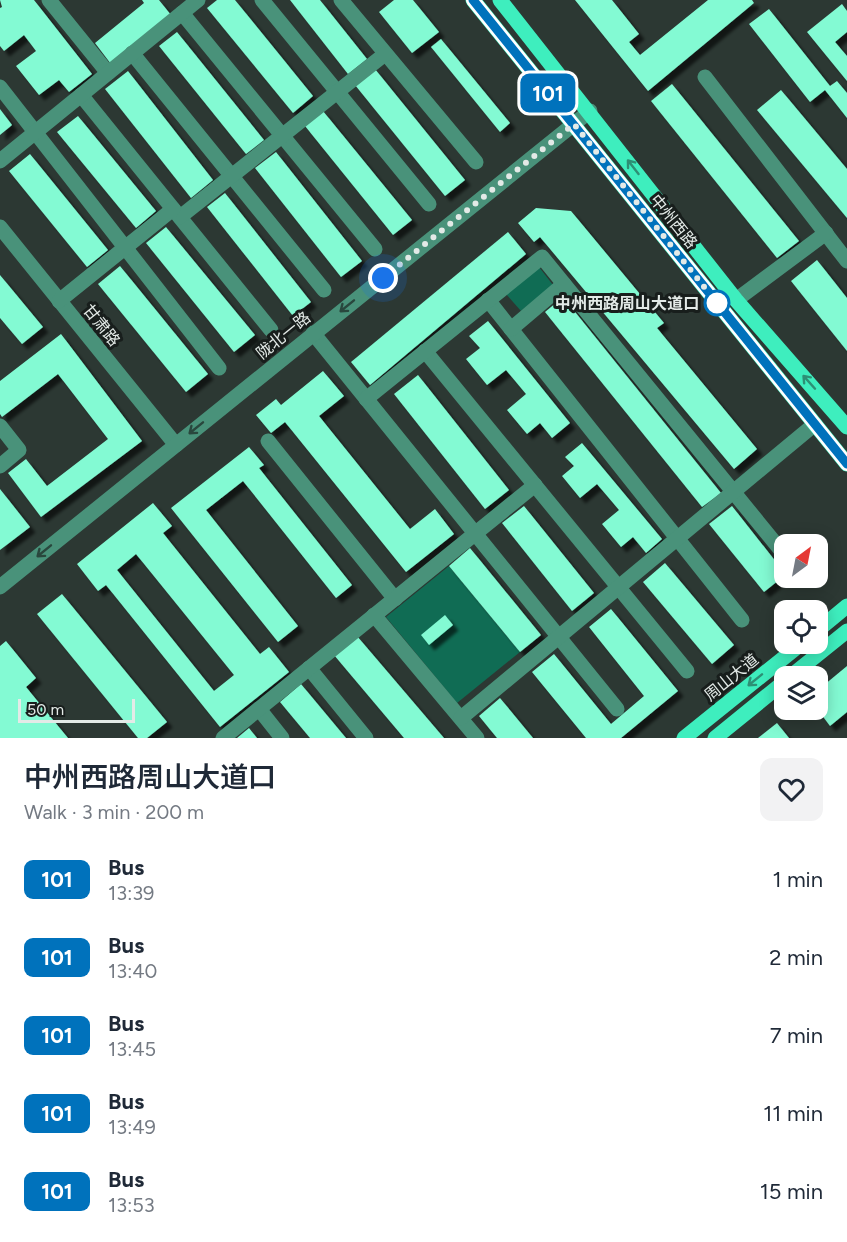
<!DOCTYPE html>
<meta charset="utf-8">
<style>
body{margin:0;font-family:Figtree,"Noto Sans SC",sans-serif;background:#f2f2f3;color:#1f2937;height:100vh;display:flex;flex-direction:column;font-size:22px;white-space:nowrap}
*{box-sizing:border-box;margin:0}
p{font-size:20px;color:#747a83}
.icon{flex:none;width:33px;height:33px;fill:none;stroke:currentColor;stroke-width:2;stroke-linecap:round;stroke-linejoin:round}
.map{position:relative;height:738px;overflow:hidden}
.details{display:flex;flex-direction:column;background:#fff;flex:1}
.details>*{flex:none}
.badge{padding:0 12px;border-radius:9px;font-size:21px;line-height:39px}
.needle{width:39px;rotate:32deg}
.controls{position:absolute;left:774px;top:534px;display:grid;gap:12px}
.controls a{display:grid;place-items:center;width:54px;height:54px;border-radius:12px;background:#fff;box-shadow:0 3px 15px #0003;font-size:30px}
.scale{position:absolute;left:18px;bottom:15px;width:117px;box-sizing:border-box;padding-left:6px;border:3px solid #e3eae7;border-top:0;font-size:16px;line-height:21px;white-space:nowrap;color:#e3eae7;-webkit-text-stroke:4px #181e1c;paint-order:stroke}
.you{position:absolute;width:30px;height:30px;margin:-15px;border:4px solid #fff;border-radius:50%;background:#1a73e8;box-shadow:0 0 0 9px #1a73e833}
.map>.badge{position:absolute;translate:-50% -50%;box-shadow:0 0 0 3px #fff}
.round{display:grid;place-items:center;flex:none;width:63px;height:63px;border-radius:12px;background:#f2f2f3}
.overview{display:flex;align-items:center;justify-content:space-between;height:102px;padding:0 24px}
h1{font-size:28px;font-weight:600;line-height:45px}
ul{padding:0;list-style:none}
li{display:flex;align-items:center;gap:18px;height:78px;padding:0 24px}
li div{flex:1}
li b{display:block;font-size:22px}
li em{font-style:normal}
li .badge{min-width:66px;font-weight:700;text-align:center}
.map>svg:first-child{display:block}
.green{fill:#106c54}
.building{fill:#83fad3;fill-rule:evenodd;filter:url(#shadow)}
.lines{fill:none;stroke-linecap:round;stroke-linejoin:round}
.minor{stroke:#49927a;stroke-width:15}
.major{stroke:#3eeebe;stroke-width:15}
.oneway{stroke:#2d9075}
.oneway2{stroke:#29473d}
.line-casing{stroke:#fff;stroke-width:14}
.line{stroke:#0072bc;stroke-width:9}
.walk{stroke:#e3eae7;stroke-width:6;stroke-dasharray:0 10.8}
.stop-dot{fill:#fff;stroke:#0072bc;stroke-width:3}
.labels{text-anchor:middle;stroke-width:6;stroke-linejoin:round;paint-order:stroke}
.street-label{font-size:16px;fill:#e3eae7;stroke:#181e1c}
.stop-label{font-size:16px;font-weight:bold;fill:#e3eae7;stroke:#181e1c;text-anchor:end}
</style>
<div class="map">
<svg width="847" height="738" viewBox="0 0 847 738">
<defs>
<filter id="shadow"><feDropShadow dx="5.5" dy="5.5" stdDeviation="1.5" flood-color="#0009"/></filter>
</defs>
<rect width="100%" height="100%" fill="#2c3833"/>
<g class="green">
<path d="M539 267 553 285 521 311 506 294Z"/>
<path d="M449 566 520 652 457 703 386 617Z"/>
</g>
<g class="building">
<path d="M0 0H34L92 74 69 92 59 80 39 95 16 66 36 51 24 35 4 51 0 46V8L2 7Z"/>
<path d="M142 0H159L171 15 111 64 95 43 144 3Z"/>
<path d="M217 0H235L313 96 293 113 207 8Z"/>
<path d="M290 0H320L367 59 348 74Z"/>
<path d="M394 0H413L439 32 412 53 379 12Z"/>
<path d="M575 0H612L639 34 629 42 640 55 708 0H752L754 3 648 91Z"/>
<path d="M842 4 847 11V32L835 42 847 56V81L807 32Z"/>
<path d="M769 9 830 86 837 81 847 93V118L825 90 810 102 749 24Z"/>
<path d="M177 32 264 140 246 154 159 46Z"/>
<path d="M441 39 510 123 500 132 431 47Z"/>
<path d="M375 69 465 180 445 196 355 85Z"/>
<path d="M128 71 213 180 191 198 105 89Z"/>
<path d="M672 84 799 241 777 258 651 101Z"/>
<path d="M781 90 847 169V218L757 110Z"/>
<path d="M0 109 12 125 0 135Z"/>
<path d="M323 111 412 220 393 235 305 126Z"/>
<path d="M78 116 156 211 136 228 57 132Z"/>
<path d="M276 152 362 261 341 277 255 168Z"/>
<path d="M30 154 108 250 87 267 9 171Z"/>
<path d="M225 193 311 302 293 316 207 207Z"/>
<path d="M536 208 571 211 664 323 657 328 757 449 734 469 540 237 534 242 518 223Z"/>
<path d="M166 227 255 335 234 352 146 243Z"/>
<path d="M508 232 526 254 370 385 351 362Z"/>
<path d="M817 260 847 298V351L791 281Z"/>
<path d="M120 266 208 374 186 392 98 284Z"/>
<path d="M0 275 43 327 22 344 0 318Z"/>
<path d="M563 297 721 493 702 507 545 312Z"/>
<path d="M488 321 570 423 552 438 540 423 527 434 507 410 526 394 506 370 487 385 466 359 480 348 469 336Z"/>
<path d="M61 334 142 441 41 517 8 473 26 459 47 486 108 439 58 374 2 417 0 414V381Z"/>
<path d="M323 371 344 396 319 416 410 529 435 509 454 534 406 572 285 422 271 433 256 415 276 399 281 405Z"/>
<path d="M418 375 509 490 485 509 394 394Z"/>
<path d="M582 443 662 539 646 553 633 537 621 547 602 524 619 510 597 484 580 498 562 476 574 466 565 457Z"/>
<path d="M249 447 264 465 259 468 352 585 336 598 243 481 206 510 298 626 278 642 171 508Z"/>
<path d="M0 489 30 527 0 550Z"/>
<path d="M153 503 172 526 163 533 260 654 269 647 289 672 220 727 106 585 98 591 77 564ZM136 554 234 675 214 691 117 570Z"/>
<path d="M524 506 594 593 572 611 502 523Z"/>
<path d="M732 506 784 572V576L764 592 709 524Z"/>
<path d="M470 548 541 635 520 652 449 566Z"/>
<path d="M665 563 734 645 712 664 643 582Z"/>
<path d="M62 594 167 722 147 738H138L37 614Z"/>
<path d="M611 609 678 691 621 738H586L532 672 554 654 611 724 644 696 589 627Z"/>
<path d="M445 615 453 625 429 645 421 635Z"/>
<path d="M357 636 444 738H404L334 655Z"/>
<path d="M6 641 36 678 26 687 68 738H0V646Z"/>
<path d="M847 666V712L830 726 818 710V690Z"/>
<path d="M301 684 346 738H310L280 702Z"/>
<path d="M500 698 533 738H497L479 716Z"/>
<path d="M777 723 789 738H758Z"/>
<path d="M249 728 257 738H237Z"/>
</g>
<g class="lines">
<g class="minor">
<path d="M49 0 108 73"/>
<path d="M262 0 429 204"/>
<path d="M341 0 476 162"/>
<path d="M182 13 375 249"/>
<path d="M132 53 324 290"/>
<path d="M705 77 847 261"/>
<path d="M0 87 219 368"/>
<path d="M81 95 271 330"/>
<path d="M0 161 198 0"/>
<path d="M180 217 385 54"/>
<path d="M0 227 176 445"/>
<path d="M488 300 742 620"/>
<path d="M736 300 826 233"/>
<path d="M59 301 173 209"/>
<path d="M511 329 564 284"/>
<path d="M313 333 617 709"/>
<path d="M425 351 687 671"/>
<path d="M366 399 542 257 784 554"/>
<path d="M0 426 19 450 0 466"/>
<path d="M268 441 395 599"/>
<path d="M0 587 590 111"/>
<path d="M374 615 477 738"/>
<path d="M309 668 366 738"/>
<path d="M259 709 282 738"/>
<path d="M461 718 815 424"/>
<path d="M223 738 535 485"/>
</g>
<g class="major">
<path d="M473 0 847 464"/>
<path d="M500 0 736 300 847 427"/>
<path d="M818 630 847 606"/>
<path d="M791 676 847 631"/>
<path d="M684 738 801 644"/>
<path d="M715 738 784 682"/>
</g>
</g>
<defs><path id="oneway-shaft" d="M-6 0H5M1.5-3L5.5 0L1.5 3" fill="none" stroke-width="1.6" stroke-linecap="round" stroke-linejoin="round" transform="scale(1.5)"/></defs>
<g class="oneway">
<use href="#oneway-shaft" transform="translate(633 167) rotate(-128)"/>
<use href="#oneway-shaft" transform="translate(809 382) rotate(-132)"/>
<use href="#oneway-shaft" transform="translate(755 680) rotate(141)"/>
</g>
<g class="oneway2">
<use href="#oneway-shaft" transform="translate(347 306) rotate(141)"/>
<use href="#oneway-shaft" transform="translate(196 428) rotate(141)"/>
<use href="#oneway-shaft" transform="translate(44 551) rotate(141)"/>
</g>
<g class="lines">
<defs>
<path id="line" d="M473 0 847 464"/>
</defs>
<use href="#line" class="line-casing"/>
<use href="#line" class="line"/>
<path class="walk" d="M383 278 574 124 717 303"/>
</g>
<circle class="stop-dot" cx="717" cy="303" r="12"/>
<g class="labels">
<g class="street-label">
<text transform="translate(674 221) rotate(51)" y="6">中州西路</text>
<text transform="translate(102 325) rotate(51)" y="6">甘肃路</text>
<text transform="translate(283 335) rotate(-39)" y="6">陇北一路</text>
<text transform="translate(731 677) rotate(-39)" y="6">周山大道</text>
</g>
<g class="stop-label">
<text x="699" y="309">中州西路周山大道口</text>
</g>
</g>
</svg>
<div class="controls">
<a><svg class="needle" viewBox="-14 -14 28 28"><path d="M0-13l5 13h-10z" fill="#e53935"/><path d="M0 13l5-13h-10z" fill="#747a83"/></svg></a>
<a><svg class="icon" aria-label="locate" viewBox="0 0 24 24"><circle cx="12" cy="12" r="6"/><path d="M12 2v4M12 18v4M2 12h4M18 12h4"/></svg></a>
<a><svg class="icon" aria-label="layers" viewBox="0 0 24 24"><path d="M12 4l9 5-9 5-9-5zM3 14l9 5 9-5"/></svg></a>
</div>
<div class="scale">50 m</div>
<div class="you" style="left:383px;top:278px"></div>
<b class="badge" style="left:548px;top:93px;background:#0072bc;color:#fff">101</b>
</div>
<section class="details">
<div class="overview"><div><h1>中州西路周山大道口</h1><p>Walk · 3 min · 200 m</p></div><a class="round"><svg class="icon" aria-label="heart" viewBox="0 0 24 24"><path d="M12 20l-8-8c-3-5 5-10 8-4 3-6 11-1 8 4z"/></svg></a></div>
<ul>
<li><span class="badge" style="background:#0072bc;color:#fff">101</span><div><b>Bus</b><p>13:39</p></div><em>1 min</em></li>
<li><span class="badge" style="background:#0072bc;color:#fff">101</span><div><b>Bus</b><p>13:40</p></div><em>2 min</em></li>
<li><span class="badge" style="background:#0072bc;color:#fff">101</span><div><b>Bus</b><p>13:45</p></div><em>7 min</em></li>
<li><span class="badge" style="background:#0072bc;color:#fff">101</span><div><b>Bus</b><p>13:49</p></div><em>11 min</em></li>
<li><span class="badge" style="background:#0072bc;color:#fff">101</span><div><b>Bus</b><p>13:53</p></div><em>15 min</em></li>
</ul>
</section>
